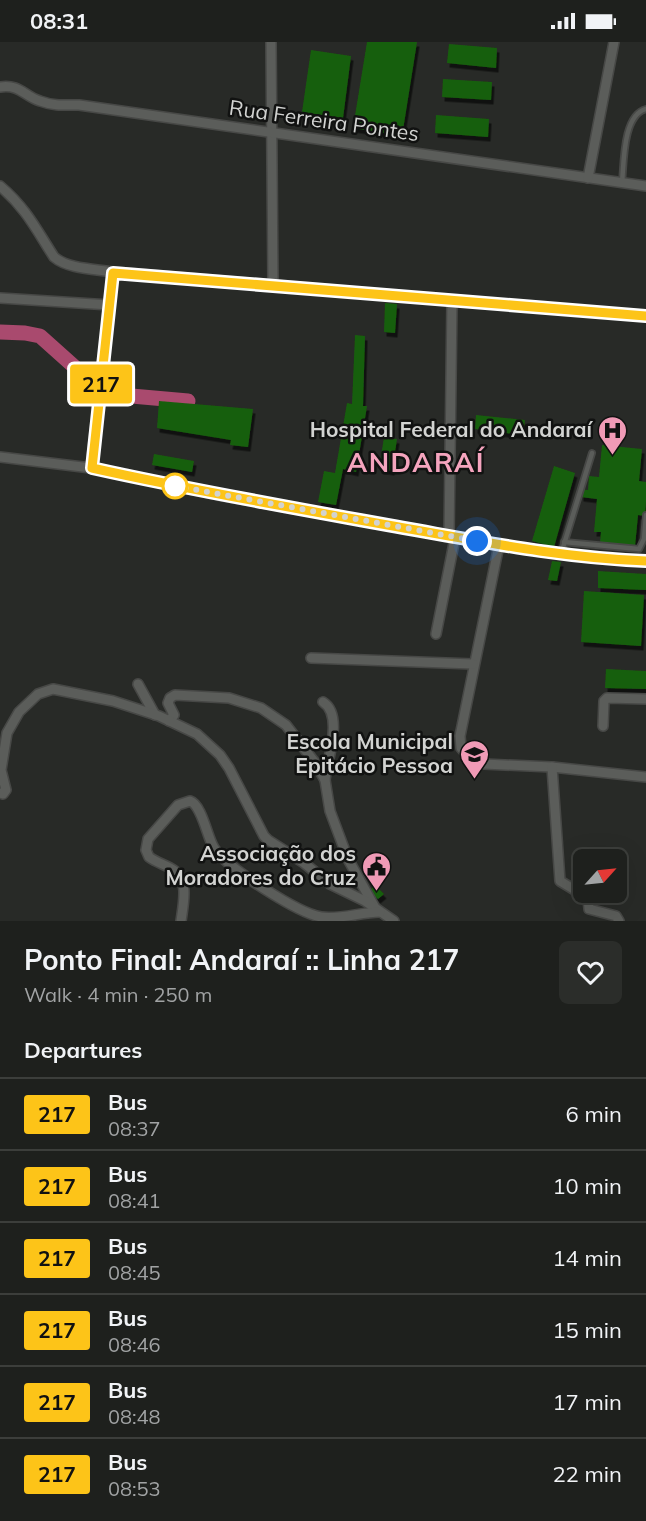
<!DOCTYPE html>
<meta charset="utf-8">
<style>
body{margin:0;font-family:Mulish,sans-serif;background:#2b2d2a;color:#f1f3f6;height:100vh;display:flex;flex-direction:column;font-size:22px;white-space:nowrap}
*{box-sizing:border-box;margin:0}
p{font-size:20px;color:#a1a3a4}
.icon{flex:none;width:33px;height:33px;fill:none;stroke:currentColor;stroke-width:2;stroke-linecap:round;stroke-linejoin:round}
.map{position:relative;height:879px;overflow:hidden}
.drawer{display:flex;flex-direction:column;background:#1e201d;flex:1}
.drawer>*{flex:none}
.badge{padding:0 12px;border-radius:4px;font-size:21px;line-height:39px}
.needle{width:39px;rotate:63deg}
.controls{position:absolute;left:573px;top:807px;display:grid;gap:12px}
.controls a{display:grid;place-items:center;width:54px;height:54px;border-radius:9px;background:#1e201d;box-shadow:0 6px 24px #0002,0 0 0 2px #3c3e3b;font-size:30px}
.you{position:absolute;width:30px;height:30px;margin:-15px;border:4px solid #fff;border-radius:50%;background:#1a73e8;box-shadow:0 0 0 9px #1a73e833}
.map>.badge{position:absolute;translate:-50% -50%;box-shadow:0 0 0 3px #fff}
h2{padding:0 24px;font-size:22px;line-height:54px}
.round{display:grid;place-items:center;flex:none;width:63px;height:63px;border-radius:9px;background:#2b2d2a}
.head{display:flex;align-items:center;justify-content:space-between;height:102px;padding:0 24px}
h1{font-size:28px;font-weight:700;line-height:45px}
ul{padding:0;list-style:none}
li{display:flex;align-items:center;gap:18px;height:72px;padding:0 24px;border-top:2px solid #3c3e3b}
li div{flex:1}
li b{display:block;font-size:22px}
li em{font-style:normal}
li .badge{min-width:66px;font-weight:700;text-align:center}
.status{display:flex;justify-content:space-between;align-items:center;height:42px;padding:0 30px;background:#1e201d;direction:ltr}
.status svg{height:16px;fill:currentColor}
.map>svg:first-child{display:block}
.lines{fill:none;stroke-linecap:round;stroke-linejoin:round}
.river{stroke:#a94a6e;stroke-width:15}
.building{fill:#185e0d;filter:url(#shadow)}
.lane-casing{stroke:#474846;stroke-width:8}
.street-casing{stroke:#474846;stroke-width:12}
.lane{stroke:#5b5d5a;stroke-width:4.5}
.street{stroke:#5b5d5a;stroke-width:9}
.line-casing{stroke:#fff;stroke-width:14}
.line{stroke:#fdc418;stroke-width:9}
.walk{stroke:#d2d3d1;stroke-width:6;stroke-dasharray:0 10.8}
.stop-dot{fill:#fff;stroke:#fdc418;stroke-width:3}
.labels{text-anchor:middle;stroke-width:5;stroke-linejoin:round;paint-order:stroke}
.street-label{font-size:21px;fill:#d2d3d1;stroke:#111211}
.poi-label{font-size:21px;font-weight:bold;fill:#d2d3d1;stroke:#111211;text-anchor:end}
.district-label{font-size:27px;font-weight:bold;letter-spacing:1.5px;fill:#f5a4be;stroke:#111211}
</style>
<div class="status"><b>08:31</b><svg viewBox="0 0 49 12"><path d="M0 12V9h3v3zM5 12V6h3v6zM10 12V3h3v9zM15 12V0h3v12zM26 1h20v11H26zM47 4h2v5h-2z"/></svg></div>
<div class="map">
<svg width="646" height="879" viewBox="0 0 646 879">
<defs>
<filter id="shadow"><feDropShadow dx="2.5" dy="4.5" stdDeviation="0" flood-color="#0009"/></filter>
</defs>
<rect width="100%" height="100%" fill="#282a27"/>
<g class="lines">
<g class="river">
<path d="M0 290 25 291 40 294 97 345"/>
<path d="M109 352 188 359"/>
</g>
</g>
<g class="building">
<path d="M367 0H417L402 94 353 86Z"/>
<path d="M449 2 497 6 496 26 447 21Z"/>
<path d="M311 8 351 14 343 76 302 70Z"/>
<path d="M443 37 492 40 491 58 442 55Z"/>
<path d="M436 73 489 77 488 95 435 91Z"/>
<path d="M385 261 397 262 395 291 384 290Z"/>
<path d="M355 293 365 294 363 364H367L356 430 343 427 336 463 318 460 324 429 335 431 347 361 352 362Z"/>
<path d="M159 359 253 367 248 405 230 403 231 398 157 386Z"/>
<path d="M476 373 525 378 523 393 475 387Z"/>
<path d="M384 395 397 397 392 429 379 427Z"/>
<path d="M602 403 642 407 639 439 646 440V460L645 474 638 473 635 504 600 501 601 490H594L597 457 581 455V447L588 448 589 434 599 435Z"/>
<path d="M154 412 194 419 192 430 152 423Z"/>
<path d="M554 424 575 431 554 505 532 499Z"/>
<path d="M552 519 561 520 557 539 548 538Z"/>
<path d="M598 529 646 532V548L598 546Z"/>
<path d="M584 549 644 553 641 604 581 600Z"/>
<path d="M606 627 646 629V647L605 646Z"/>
<path d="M375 843 384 852 378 857 369 849Z"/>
</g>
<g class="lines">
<defs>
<g id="lane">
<path d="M622 141C624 119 623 73 646 67"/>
<path d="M564 500 639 507 644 497 646 473"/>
<path d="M561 512 592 411"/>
</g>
<g id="street">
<path d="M271 0 273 243"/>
<path d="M0 45C20 42 24 54 40 59 53 64 65 63 79 63L646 144"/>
<path d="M588 136 614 0"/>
<path d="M0 144C26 166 36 187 54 215 68 227 95 227 113 230L646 274"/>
<path d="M0 256 110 263"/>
<path d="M0 415 91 426 218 453 499 503 602 517 646 519"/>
<path d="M91 426 113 230"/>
<path d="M449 494 452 258"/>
<path d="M499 503 460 694 461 706 470 716 484 722 552 725 646 735"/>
<path d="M436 592 455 496"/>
<path d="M311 616 473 622"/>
<path d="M138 642 155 673"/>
<path d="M323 660C344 673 327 718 325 738"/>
<path d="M169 679 174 673 168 661 170 656 175 653 229 656 261 666 286 683 316 722 325 738 330 769 348 817 374 864"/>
<path d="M603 684 604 659 607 656 646 657"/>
<path d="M552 725 560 839 588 856 589 867 616 874 619 879"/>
<path d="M0 751 3 752 6 748 1 728 7 691 19 670 38 652 53 647 113 659 159 674 197 692 220 713 229 726 264 794 268 798 304 821 330 842 365 859 394 879"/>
<path d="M181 879C183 864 189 838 175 829 167 823 157 821 149 815L146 808 148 797 178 763 190 759C202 763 207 795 214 806 227 826 298 871 321 875 340 878 361 870 380 870"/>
</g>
</defs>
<use href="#lane" class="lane-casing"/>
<use href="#street" class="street-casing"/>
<use href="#lane" class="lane"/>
<use href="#street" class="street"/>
</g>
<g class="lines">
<defs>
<path id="line" d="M646 274 113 231 92 426C195 449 299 467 404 486 484 500 564 516 646 519"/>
</defs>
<use href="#line" class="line-casing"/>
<use href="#line" class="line"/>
<path class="walk" d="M175 444 477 499"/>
</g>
<defs>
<symbol id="hospital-pin" viewBox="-11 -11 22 30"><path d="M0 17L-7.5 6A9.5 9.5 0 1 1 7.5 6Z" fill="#f09ab6" stroke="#111211"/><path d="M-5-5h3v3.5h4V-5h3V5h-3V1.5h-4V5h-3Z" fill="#111"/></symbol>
<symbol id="school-pin" viewBox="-11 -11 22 30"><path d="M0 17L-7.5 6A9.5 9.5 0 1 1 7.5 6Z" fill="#f09ab6" stroke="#111211"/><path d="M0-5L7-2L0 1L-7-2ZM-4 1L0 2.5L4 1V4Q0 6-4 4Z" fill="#111"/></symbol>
<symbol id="civic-pin" viewBox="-11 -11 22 30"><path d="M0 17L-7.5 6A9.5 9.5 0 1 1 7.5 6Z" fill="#f09ab6" stroke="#111211"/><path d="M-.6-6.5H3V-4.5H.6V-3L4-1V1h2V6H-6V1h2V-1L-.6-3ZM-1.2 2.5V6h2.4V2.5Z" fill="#111"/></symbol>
</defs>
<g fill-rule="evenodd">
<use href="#hospital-pin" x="596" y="372" width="33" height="45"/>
<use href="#school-pin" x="458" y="696" width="33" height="45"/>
<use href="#civic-pin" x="360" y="808" width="33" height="45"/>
</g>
<circle class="stop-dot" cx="175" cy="444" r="12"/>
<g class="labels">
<g class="street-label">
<text transform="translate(324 79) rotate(8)" y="7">Rua Ferreira Pontes</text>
</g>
<g class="poi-label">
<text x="592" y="395">Hospital Federal do Andaraí</text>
<text x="453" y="707">Escola Municipal<tspan x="453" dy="24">Epitácio Pessoa</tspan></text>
<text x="356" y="819">Associação dos<tspan x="356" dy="24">Moradores do Cruz</tspan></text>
</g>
<g class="district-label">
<text x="416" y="430">ANDARAÍ</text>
</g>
</g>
</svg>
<div class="controls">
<a><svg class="needle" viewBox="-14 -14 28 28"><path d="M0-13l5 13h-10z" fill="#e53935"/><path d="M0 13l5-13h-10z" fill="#a1a3a4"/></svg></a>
</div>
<div class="you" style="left:477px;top:499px"></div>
<b class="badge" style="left:101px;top:342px;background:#fdc418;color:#111">217</b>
</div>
<section class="drawer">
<div class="head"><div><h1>Ponto Final: Andaraí :: Linha 217</h1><p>Walk · 4 min · 250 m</p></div><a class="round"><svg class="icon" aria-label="heart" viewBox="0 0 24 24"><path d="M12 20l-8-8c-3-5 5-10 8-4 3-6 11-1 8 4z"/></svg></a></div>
<h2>Departures</h2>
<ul>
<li><span class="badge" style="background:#fdc418;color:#111">217</span><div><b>Bus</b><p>08:37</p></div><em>6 min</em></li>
<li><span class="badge" style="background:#fdc418;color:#111">217</span><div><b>Bus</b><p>08:41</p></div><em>10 min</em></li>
<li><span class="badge" style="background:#fdc418;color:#111">217</span><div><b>Bus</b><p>08:45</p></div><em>14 min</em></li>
<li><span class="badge" style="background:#fdc418;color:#111">217</span><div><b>Bus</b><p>08:46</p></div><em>15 min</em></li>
<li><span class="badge" style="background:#fdc418;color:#111">217</span><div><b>Bus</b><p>08:48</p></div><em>17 min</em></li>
<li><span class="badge" style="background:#fdc418;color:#111">217</span><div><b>Bus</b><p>08:53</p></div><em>22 min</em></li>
</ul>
</section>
